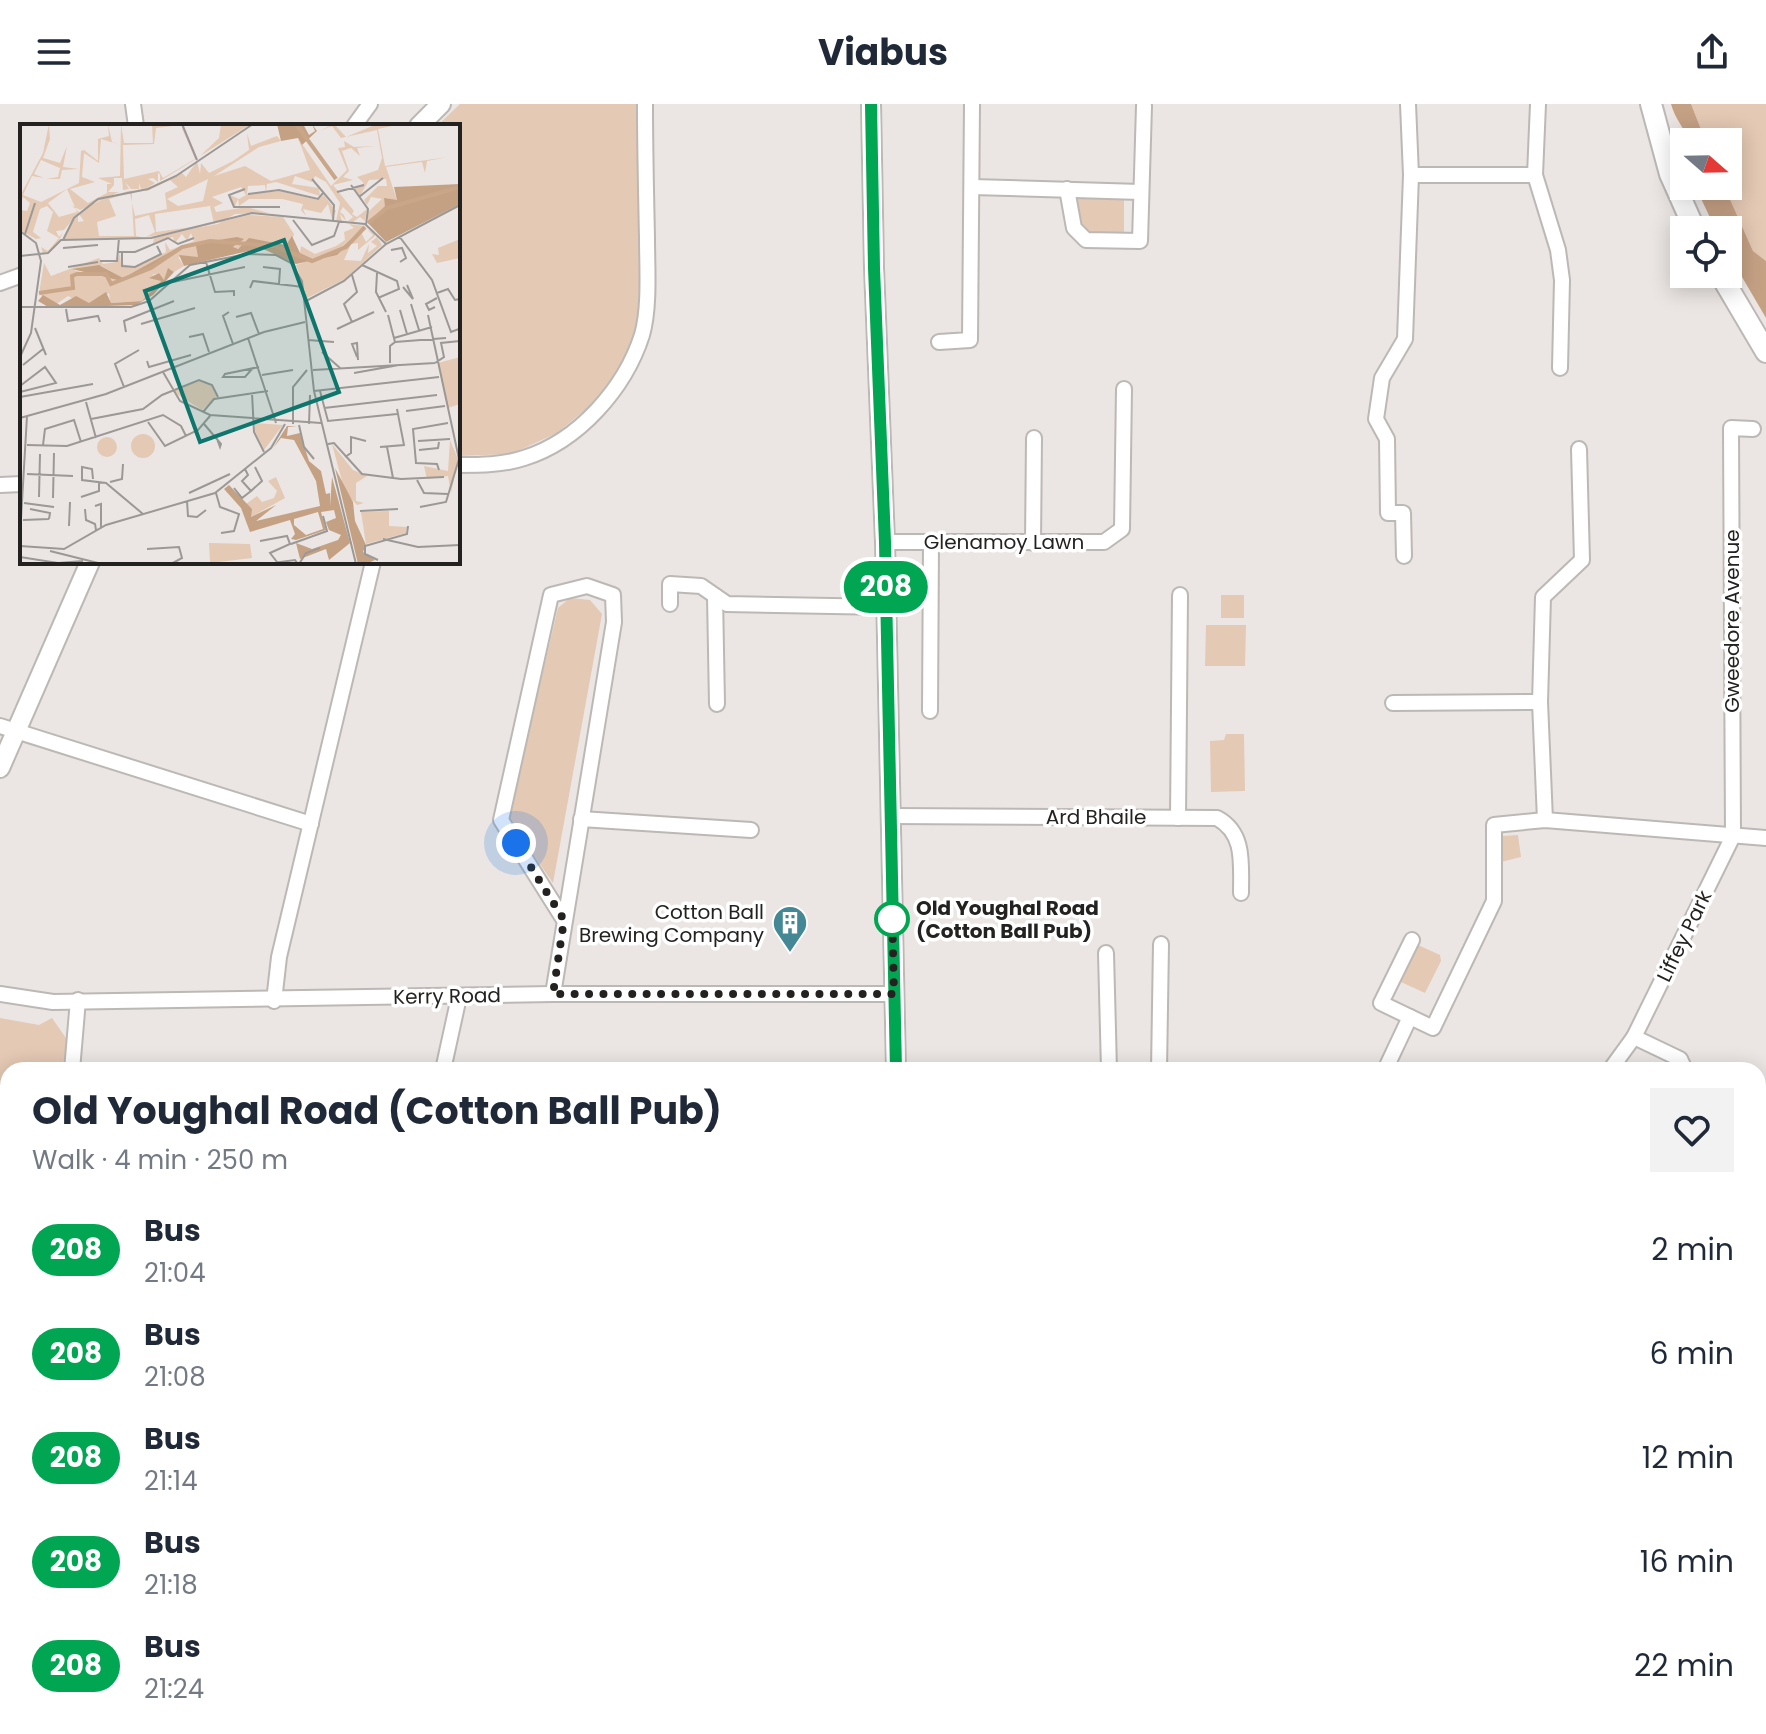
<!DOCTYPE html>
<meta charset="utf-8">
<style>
body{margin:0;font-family:Poppins,sans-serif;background:#f2f2f3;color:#1f2937;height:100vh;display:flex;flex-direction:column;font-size:30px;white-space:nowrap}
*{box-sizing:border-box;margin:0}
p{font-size:26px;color:#747a83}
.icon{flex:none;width:44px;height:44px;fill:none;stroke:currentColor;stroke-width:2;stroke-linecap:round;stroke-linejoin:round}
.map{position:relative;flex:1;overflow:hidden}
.details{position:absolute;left:0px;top:958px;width:1766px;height:672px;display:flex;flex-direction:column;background:#fff;border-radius:24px 24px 0 0;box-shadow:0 4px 20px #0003}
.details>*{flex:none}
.badge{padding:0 16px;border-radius:26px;font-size:28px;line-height:52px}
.needle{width:52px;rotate:110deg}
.controls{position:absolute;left:1670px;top:24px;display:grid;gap:16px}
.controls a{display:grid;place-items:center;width:72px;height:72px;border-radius:0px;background:#fff;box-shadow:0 4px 20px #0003;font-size:40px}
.you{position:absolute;width:40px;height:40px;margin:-20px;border:6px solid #fff;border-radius:50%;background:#1a73e8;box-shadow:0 0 0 12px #1a73e833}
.map>.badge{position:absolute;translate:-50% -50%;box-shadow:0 0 0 4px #fff}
.round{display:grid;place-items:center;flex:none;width:84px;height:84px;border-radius:0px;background:#f2f2f3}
.headline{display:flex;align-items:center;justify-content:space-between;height:136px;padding:0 32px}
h1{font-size:38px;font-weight:700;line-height:60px}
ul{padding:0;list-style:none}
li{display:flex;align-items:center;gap:24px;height:104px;padding:0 32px}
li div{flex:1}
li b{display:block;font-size:30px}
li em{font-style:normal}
li .badge{min-width:88px;font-weight:700;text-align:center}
header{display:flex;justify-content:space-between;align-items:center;height:104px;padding:0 32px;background:#fff;font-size:36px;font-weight:700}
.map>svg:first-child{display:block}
.built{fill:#e4d9d1}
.green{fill:#e4c9b4}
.forest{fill:#c5a184}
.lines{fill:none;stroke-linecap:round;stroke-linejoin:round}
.river{stroke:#caa689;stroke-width:28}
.minor-casing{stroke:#bcb8b5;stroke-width:18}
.tertiary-casing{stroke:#bcb8b5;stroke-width:22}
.secondary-casing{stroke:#bcb8b5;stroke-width:24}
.minor{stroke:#fff;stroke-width:14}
.tertiary{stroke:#fff;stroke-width:18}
.secondary{stroke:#fff;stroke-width:20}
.line-casing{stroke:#fff;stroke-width:18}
.line{stroke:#00a651;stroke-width:12}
.walk{stroke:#232220;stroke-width:8;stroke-dasharray:0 14.4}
.stop-dot{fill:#fff;stroke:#00a651;stroke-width:4}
.labels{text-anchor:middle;stroke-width:7;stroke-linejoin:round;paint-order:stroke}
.street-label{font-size:20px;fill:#232220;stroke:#fff}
.stop-label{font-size:20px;font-weight:bold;fill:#232220;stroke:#fff;text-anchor:start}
.poi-label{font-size:20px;fill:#232220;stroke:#fff;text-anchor:end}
.inset-river{fill:none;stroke:#caa689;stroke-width:4}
.inset-road{fill:none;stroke:#9b9895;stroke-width:2}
.view{fill:#0f766e;fill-opacity:0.15;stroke:#0f766e;stroke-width:4}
.inset-edge{fill:none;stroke:#232220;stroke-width:4}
</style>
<header><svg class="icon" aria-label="menu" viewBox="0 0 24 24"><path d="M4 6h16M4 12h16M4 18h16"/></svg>Viabus<svg class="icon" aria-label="share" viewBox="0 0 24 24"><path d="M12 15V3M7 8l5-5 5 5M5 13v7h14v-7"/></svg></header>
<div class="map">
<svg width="1766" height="1630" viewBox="0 0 1766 1630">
<rect width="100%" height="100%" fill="#ebe6e3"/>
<path class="built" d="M680 1622H968L972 1623 976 1630H678Z"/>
<g class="green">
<path d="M460 0H637L642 130 637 226 607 288 557 329 511 350 458 352V22H437Z"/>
<path d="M1691 0H1766V157L1753 147 1724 82H1728V38H1706Z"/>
<path d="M1080 91 1124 92V131C1085 130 1083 136 1076 95Z"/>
<rect x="1221" y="491" width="23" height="23"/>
<path d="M570 494 590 496 602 510 553 779 508 714 558 504Z"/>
<path d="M1206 521H1246L1245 562H1205Z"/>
<path d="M1226 630H1244L1245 687 1211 688 1210 637 1224 636Z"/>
<path d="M1518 731 1521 753 1501 758V739L1503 732Z"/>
<path d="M1418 841 1440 851 1441 857 1425 889 1401 878Z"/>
<path d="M0 914 39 921 52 914 68 937 62 966H8V1077L0 1074Z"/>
<path d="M1766 1539V1630H1712L1715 1622H1758C1758 1596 1753 1560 1766 1539Z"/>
</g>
<g class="forest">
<path d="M1671 0H1691L1706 38H1689C1684 23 1675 15 1671 0Z"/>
<path d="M1695 82H1724L1753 147 1766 157V214L1728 149V126H1716Z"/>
<path d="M1758 1263 1766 1266V1350C1752 1333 1758 1286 1758 1263Z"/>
<path d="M1758 1388 1766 1389V1539L1758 1552Z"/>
<path d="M1535 1622H1715L1712 1630H1522Z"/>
</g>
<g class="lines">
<g class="river">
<path d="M1758 1488 1766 1474"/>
<path d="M1603 1630 1617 1622"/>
</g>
<defs>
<g id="minor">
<path d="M133 0 136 22"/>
<path d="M1538 0 1535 71 1558 146 1562 176 1560 264"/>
<path d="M354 22 370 0"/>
<path d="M1411 71H1535"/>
<path d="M972 83 1141 88"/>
<path d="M1067 85 1074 124 1086 136 1140 137 1144 2"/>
<path d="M0 179 22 171"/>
<path d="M939 238 970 236 972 0"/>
<path d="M458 361C480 361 503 361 524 354 579 337 625 284 642 231 650 203 647 163 647 134 646 89 645 45 645 0"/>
<path d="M0 381 22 380"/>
<path d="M885 438H1104L1122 425 1124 285"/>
<path d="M1033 439 1034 334"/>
<path d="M1404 452 1403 409H1388L1387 335 1376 315 1382 274 1405 235 1411 71 1408 0"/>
<path d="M715 492 717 600"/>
<path d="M670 500V480L701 482 727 500 887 503"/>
<path d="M1540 598 1543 493 1582 456 1579 345"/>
<path d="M1393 599 1540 598 1545 716"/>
<path d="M930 607 931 439"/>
<path d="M0 622 311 720"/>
<path d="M891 712 1217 714C1245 729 1241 759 1241 789"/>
<path d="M1178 714 1180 491"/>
<path d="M581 715 751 726"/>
<path d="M1412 836 1381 899 1433 924 1494 797V721L1545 716 1766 734"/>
<path d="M1106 849 1109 966"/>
<path d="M0 890 53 898 553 890H894"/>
<path d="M553 890 614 518 613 491 587 482 551 491 501 716 564 816"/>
<path d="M274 897 279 853 373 458"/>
<path d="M72 966 78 896"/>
<path d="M443 966 459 893"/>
<path d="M1159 966 1161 840"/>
<path d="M1385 966 1410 913"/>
<path d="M1610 966 1634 933"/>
<path d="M1685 966 1680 955 1634 933 1733 732 1731 324 1753 325"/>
<path d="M0 1084 8 1087"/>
<path d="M0 1280 8 1283"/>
<path d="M0 1422 8 1423"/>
<path d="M31 1630 33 1622"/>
<path d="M258 1630 260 1622"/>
<path d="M424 1630 438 1622"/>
<path d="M601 1630 606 1622"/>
<path d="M1220 1630 1222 1622"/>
</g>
<g id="tertiary">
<path d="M871 0 874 164 885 438 896 966"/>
<path d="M419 22 441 0"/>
<path d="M0 664 90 458"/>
</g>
<g id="secondary">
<path d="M1651 0 1670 70 1695 126"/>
<path d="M1720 170 1766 248"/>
<path d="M1758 1203 1766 1180"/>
<path d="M0 1354 8 1355"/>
<path d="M1056 1622 1107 1630"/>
<path d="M1486 1630 1501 1622"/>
</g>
</defs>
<use href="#minor" class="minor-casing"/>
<use href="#tertiary" class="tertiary-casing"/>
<use href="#secondary" class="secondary-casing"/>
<use href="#minor" class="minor"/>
<use href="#tertiary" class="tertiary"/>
<use href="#secondary" class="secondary"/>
</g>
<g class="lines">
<defs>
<path id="line" d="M871 0 874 164 885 438 896 966"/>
</defs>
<use href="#line" class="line-casing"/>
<use href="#line" class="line"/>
<path class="walk" d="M516 739 564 816 553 890H894L892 806V815"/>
</g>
<defs>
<symbol id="building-pin" viewBox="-11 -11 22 30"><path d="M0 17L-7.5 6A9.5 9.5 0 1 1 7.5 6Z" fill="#438894" stroke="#fff"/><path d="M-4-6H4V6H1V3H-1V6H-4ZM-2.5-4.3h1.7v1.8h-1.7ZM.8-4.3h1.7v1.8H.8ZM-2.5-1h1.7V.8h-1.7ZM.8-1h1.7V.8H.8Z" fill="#fff"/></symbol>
</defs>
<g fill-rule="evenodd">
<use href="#building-pin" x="770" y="799" width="40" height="54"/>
</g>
<circle class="stop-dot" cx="892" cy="815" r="16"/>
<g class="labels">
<g class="street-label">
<text x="1004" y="445">Glenamoy Lawn</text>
<text transform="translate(1732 517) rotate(-90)" y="7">Gweedore Avenue</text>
<text x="1096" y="720">Ard Bhaile</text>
<text transform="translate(1684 832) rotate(-64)" y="7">Liffey Park</text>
<text transform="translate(447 892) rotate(-1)" y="7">Kerry Road</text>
</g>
<g class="stop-label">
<text x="916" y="811">Old Youghal Road<tspan x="916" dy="23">(Cotton Ball Pub)</tspan></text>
</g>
<g class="poi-label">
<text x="764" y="815">Cotton Ball<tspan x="764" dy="23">Brewing Company</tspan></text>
</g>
</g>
<g transform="translate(20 20)">
<rect width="440" height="440" fill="#ebe6e3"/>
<path d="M29 0 30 15 23 34 40 39 47 22 43 43 59 45 42 46 40 55H26L38 53 40 44 21 36 14 50 24 54 12 52 3 71 21 78 59 59 61 27 64 26 78 37V15L89 12 88 0 92 18 101 21 81 15 79 39 64 29 62 53 75 58 50 65 68 79 87 69V60H92L78 54 100 52 101 0 104 19H133L132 0 161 1 136 4 134 20 103 21 104 55 139 47 143 54 175 35 162 4 163 0 176 35 140 57V51L138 48V58L133 54 128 55 135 59 127 64 121 65 119 59V65H111L105 58 109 65 103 66 102 54H94V61L88 68H99L60 86 51 81 59 88 44 106 36 107 39 113 43 109 35 123 31 127 23 129 21 123 28 127 39 114 27 107 33 88 27 82 20 85 13 108 21 114 16 115 0 106V86L7 87 10 79 3 73 0 82V72L23 29ZM47 65 57 88 39 93 28 79ZM201 0H231L180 32 199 14ZM314 0 326 13 357 0H381L358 5 365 42 428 33 407 37 405 49 402 38 366 43 377 76 348 99V88L362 75 351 73 347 81 344 76 358 62H367L366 55 349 56 340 72 333 66 344 59 337 53 358 46 362 34 357 6 321 14 312 2 299 7ZM227 9 231 22 257 12 261 17 239 23 194 52 225 42 251 57 290 46 278 14 311 62 327 46 318 24 325 23 324 17 334 23 355 22 337 24 340 32 331 24 322 27 329 47 323 53 333 56 313 61 334 87 332 90 337 93 347 85 345 97 340 93 333 98 328 97 333 93 323 83 320 88 324 91 326 97 320 90 322 97H316L320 79 306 58 295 52 292 58 275 52 272 60 299 64 300 72 256 58 247 60 246 68 245 61 228 62 227 70 261 67 298 76 304 71 316 87 312 95 308 80 301 89 283 85 286 92 281 86 283 80 262 75H229L219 82 218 75 215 82 213 81 210 72V71L219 75 226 71 221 63 192 73 203 79 194 83 196 88 227 83 248 89 215 90 198 100 126 113 135 108 129 91 115 95 116 112 125 114 43 115 54 96 58 92V98L64 97 59 90 75 78 108 67 121 66 112 67V78L110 69 89 75 96 92 77 98 79 112H114L112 79 115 92 147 85 145 69 158 63 150 56 127 67 123 66 162 49 166 53 177 37 180 50 181 39 189 49 213 37 229 26ZM188 55 183 77 158 82 147 75ZM190 82 194 100 136 108 135 90ZM229 91 263 93 274 110 271 119 228 117 220 124 183 134V124L214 123 221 114 171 119 102 154 82 142 53 146 101 157 131 145 162 124 177 122 178 133H158L164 142 154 148 150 145 144 157 139 149 132 151 141 157 122 177 90 179 89 169 76 178 63 180 48 172 35 181 19 170 21 157 30 158 21 157 24 139 31 152 79 134 83 140 97 138 100 129 101 140 116 143 146 128 145 118 150 126 174 117 171 109 167 117 162 110 155 119 153 113 133 119 134 114ZM329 100 344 102 321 124 293 135 280 129 281 122 295 130 316 122 325 116 324 108 334 104ZM347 105 355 110V112L338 126V119L331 120 324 136 341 137 349 120 348 129 357 122 351 118 357 113 362 121 325 155 287 174 276 141 324 126 341 108 346 118 353 111ZM440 115V134L417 139 412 130 419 131 418 124ZM440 233V280L428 284 418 239ZM179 257 191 260 197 272 182 286 152 267ZM235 299 263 301 244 326 235 307ZM111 322a12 12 0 1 1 24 0a12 12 0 1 1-24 0ZM77 323a10 10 0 1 1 20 0a10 10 0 1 1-20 0ZM430 316 438 335 431 369 428 352 407 355 404 342 428 347ZM312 320 333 346 347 352 336 359V377L344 379 337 381 325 368ZM256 353 265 374 231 393 226 380 237 372 242 378 254 374 257 367 248 357ZM369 387V402L387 403 386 409 346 420 341 388ZM189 419 230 420 232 434 190 439Z" fill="#e4c9b4" fill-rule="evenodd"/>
<path d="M257 0H283L289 11 295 7 292 0 297 7 282 21 278 14 261 17ZM440 60V80L366 118 348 99 365 82 364 74 377 76 374 63ZM345 103 317 131 276 140 241 124 164 142 159 131 178 133 176 122 162 124 131 145 101 157 52 145 79 141 103 154 161 122 217 113 224 115 213 123 218 125 229 114 266 121 272 112 280 129 293 135 321 124ZM148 144 154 148 133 171 116 181 30 184 18 177 23 171 40 181 56 172 69 179 86 168 91 179 122 177 141 157 129 154 139 149 144 156ZM267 302H277L268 303 267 312 280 309 289 337 301 347 306 370 310 369V382L312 353 330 419 309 436 306 425 280 435 276 419 292 425 318 416 321 411 309 406 306 398 316 394 314 386 301 388 306 406 276 416 271 415 275 410 270 396 230 408 221 384 204 365 209 361 232 385 231 393 256 381 236 397 300 382 296 357 274 316 261 314 253 324ZM298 388 303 405 286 411 274 401V395ZM315 344 333 378 335 397 346 421 343 428 355 436 346 440H338Z" fill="#c5a184" fill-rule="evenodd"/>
<path class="inset-river" d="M276 0 316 55M348 99 367 84 440 63M19 169 53 164 52 152 57 150H86L91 160 131 144 162 123 190 117 254 122 292 137 326 123 345 103"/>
<path class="inset-road" d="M162 0 177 36M292 55 314 81 313 98M331 61 348 85 346 101M225 65 209 71 214 83H260M317 68 344 61M228 70 259 66 298 75 304 68M339 73 363 54M273 96 292 121 314 112 319 98M0 107 16 119 21 137 11 209 0 233M5 110 15 79M379 112 412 156 431 208 439 205 440 195M43 116 54 94 78 75 128 65 156 52 233 0M43 124 78 121M371 126 382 124 386 134 380 138M98 128H115L148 114 158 120 174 114M102 128V142L115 143 141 130 137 122M0 132 28 129 41 116 131 114 232 89 345 100 366 120M80 137H97L99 114M186 138 195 168 214 167V172M342 141 377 157 379 165 358 174M48 143 78 138M243 143 260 145 259 160M357 149 356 168 366 188M153 158 225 143M383 163 393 175 387 161M230 164 233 157 283 163M417 169 428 165 435 176 440 175M286 177 324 157 366 120 440 81M391 180 399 206M0 183H111L129 177 170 141 227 130 256 131 271 139 282 157 294 267 336 440M415 183 409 186 406 180 417 174M46 185 48 197 78 192 80 198M380 186 387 210M209 188 203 192 213 220M368 191 375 218 370 222V239M216 193 231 189 239 210M332 198 354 188M121 200 175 184M15 204 26 231M317 205 332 198 324 180 337 168 332 151M106 208 104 197 154 177M169 213 183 210 189 228M228 214 256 299M374 214 412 203M288 216 314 218M375 218 426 214M302 228 320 244M337 233 332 220 337 219 338 236M127 237 129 243 171 231M415 239 424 233 421 219 440 217M3 241 23 225M232 245 225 253H203L205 250 239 243M293 246 415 239M143 248 160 277 190 291 301 299M334 249 379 241M242 251 273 246M0 262 25 243 36 259 0 268M104 263 95 240 119 226M294 267 419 253M300 267 308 297 377 290M232 269 234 308 244 328M0 273 73 260M66 278 76 314M304 284 417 271M386 287 425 282M183 288 194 275 248 267M0 294 86 270 244 208 285 198M71 295 123 285 142 271 179 256 192 261 198 273M128 298 145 322 178 306 190 292M184 300 190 307 201 320 200 323 197 315M273 300V263L287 246M289 300 290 271M279 301 284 323 294 335M398 317 430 315M308 320 314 319 342 350 381 355 424 353M7 321 47 322 143 291 161 302 166 312M23 321 25 305 54 296 61 318M360 323 384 321 377 285M367 323 373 354M399 326 418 324 419 318M325 333 331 329V313L346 317M225 345 228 351 222 357 231 367 242 357 235 343M419 346 417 340 396 339 393 305 428 299M7 350 53 352M73 355 72 345 62 343V356L86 359 123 390M397 356 404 369 428 370M90 358 102 355 103 340M214 364 222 374 231 367M169 369 210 350M196 369 200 383 219 390 214 407 201 409M19 373 20 330M61 373 79 367V359M33 374 34 329M167 377 168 392 177 393 186 386M4 379 34 383M75 382 81 380V403M400 383 426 378 439 335 408 191M10 385 30 389 29 395M65 385 66 396 75 400 76 406M340 387 378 385M3 396 29 395M49 402 50 378M0 412 7 292M363 415 398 423 440 421M240 417 267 412 270 420 250 429 257 438M271 420 307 407 303 392M0 422 44 425 86 401 195 369 251 324 265 300M127 425 159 423 162 434 151 440M30 427 82 440M0 433 38 439 63 437M358 436 345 430V422L387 410 388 402M245 440 275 436 278 440M279 440 286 429 300 424"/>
<path class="view" d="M264 116 319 268 180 318 125 167Z"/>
<rect width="440" height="440" class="inset-edge"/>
</g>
</svg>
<div class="controls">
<a><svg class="needle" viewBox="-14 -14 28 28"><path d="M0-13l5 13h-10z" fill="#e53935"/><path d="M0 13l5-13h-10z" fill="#747a83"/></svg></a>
<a><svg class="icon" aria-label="locate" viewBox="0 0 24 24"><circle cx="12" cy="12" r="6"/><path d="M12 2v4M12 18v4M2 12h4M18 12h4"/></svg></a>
</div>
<div class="you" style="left:516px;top:739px"></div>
<b class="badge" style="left:886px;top:483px;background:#00a651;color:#fff">208</b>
<section class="details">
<div class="headline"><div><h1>Old Youghal Road (Cotton Ball Pub)</h1><p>Walk · 4 min · 250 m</p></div><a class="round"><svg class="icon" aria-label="heart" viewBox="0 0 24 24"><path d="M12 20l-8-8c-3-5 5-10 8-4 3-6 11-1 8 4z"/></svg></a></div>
<ul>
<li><span class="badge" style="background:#00a651;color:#fff">208</span><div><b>Bus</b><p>21:04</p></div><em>2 min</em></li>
<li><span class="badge" style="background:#00a651;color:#fff">208</span><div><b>Bus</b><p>21:08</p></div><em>6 min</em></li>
<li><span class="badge" style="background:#00a651;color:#fff">208</span><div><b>Bus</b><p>21:14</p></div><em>12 min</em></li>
<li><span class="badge" style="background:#00a651;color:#fff">208</span><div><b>Bus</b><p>21:18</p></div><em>16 min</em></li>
<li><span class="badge" style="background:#00a651;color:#fff">208</span><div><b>Bus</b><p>21:24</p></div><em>22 min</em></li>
</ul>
</section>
</div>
